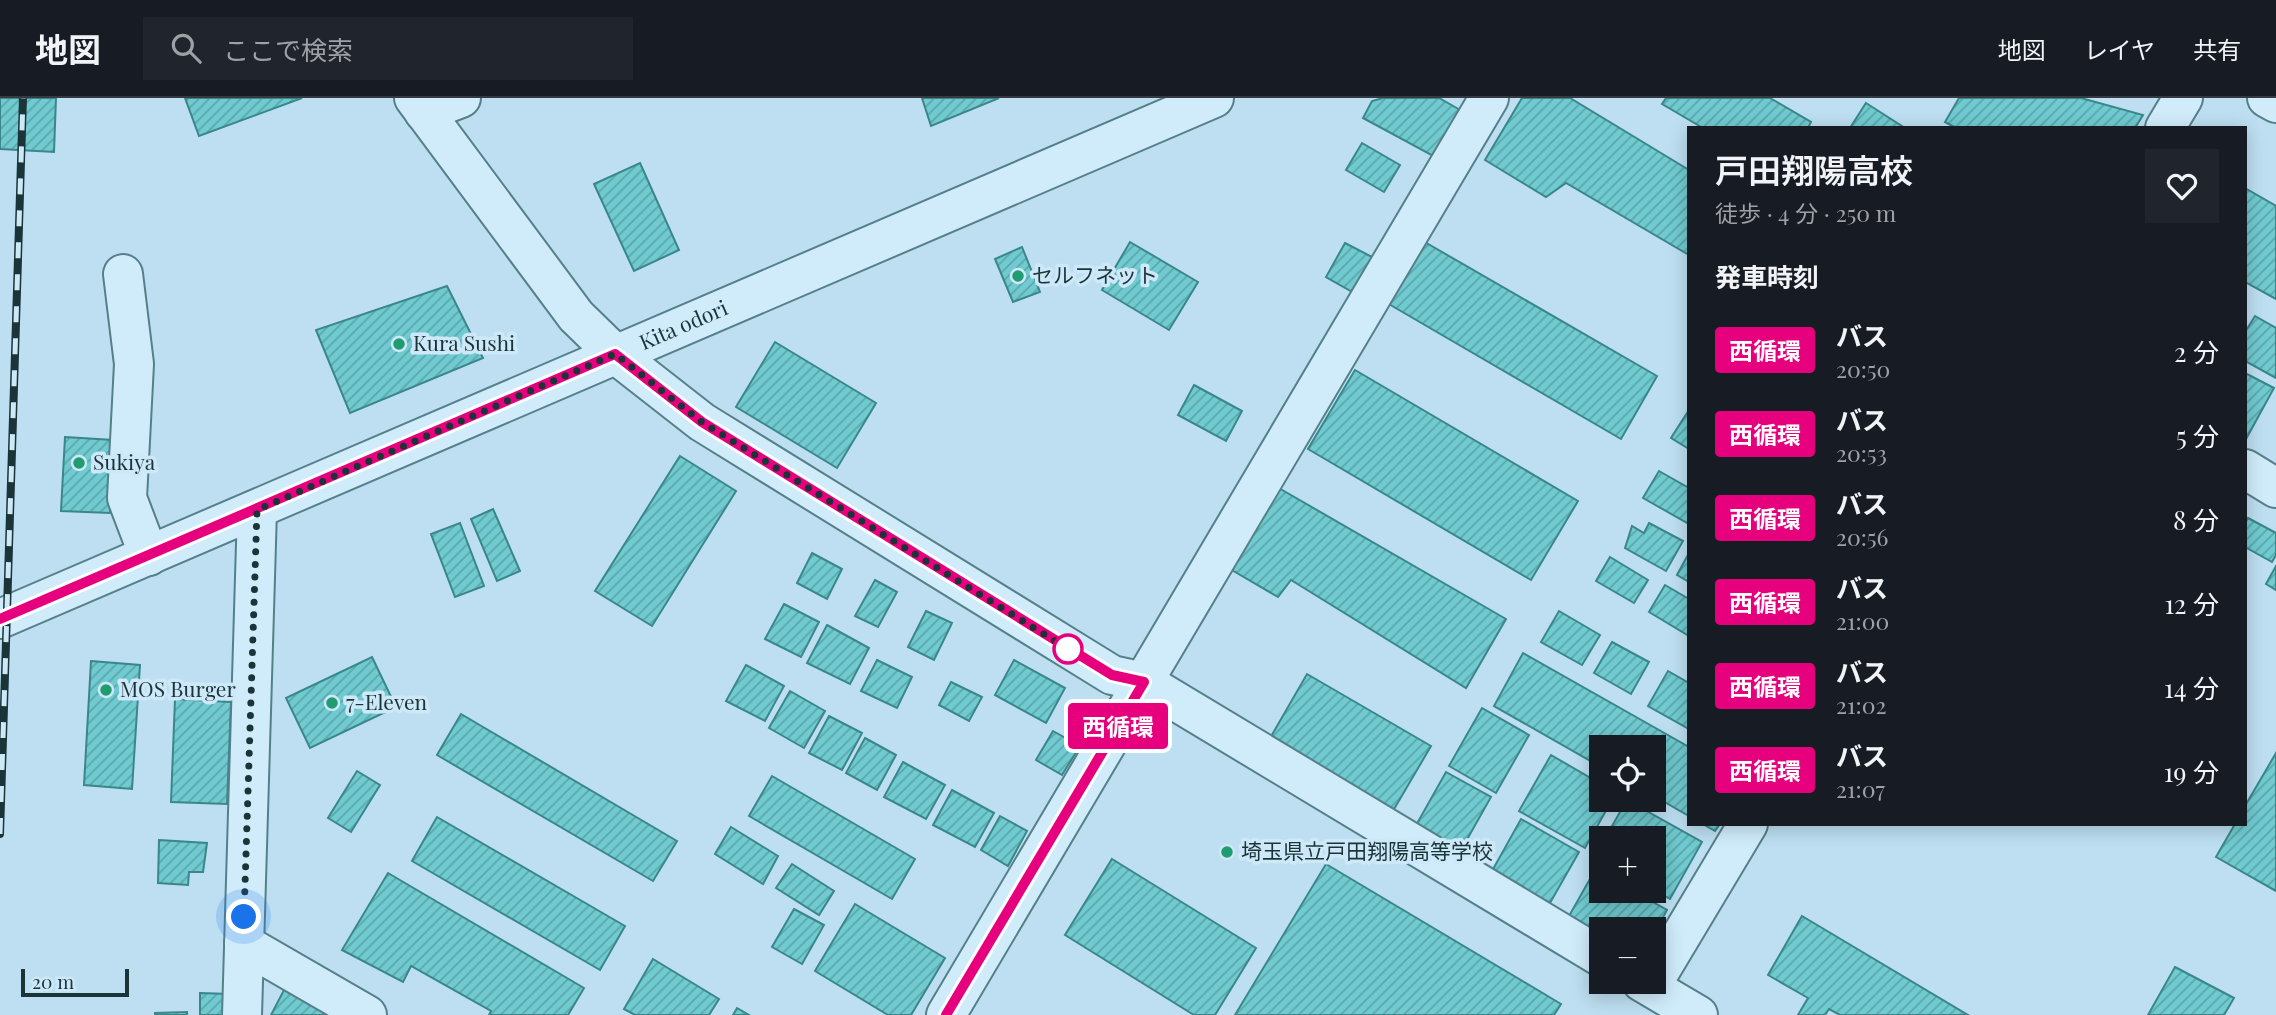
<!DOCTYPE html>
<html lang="ja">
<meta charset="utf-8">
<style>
body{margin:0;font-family:"Playfair Display","Noto Sans JP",serif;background:#20242c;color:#f1f3f6;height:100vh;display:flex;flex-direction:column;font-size:26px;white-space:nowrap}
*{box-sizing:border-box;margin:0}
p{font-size:23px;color:#9ea1a6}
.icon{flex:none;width:38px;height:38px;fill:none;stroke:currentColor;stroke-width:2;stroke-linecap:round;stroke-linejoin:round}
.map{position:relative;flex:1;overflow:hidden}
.sheet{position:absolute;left:1687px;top:28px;width:560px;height:700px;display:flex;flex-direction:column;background:#171b24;border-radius:0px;box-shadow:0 4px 18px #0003}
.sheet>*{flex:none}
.badge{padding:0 14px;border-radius:5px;font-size:24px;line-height:46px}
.controls{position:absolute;left:1589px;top:637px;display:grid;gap:14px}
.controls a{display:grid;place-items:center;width:77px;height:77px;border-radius:0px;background:#171b24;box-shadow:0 4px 18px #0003;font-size:35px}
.scale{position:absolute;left:21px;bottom:18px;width:108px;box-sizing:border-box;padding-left:7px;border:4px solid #1b3438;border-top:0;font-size:19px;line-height:24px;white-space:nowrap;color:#1b3438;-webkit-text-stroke:5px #cde8f8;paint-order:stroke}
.you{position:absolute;width:35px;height:35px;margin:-18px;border:5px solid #fff;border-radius:50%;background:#1a73e8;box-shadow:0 0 0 10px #1a73e833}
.map>.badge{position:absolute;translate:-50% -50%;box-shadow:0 0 0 4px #fff}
h2{padding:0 28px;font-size:26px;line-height:63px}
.round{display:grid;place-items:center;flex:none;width:74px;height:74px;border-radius:0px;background:#20242c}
.headline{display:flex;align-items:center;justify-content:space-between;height:119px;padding:0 28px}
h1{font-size:33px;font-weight:600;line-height:52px}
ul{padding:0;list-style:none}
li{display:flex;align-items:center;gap:21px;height:84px;padding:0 28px}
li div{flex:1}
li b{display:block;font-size:26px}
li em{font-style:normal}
li .badge{min-width:77px;font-weight:700;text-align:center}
header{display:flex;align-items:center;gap:42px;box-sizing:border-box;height:98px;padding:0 35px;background:#171b24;border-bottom:2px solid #363941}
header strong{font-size:33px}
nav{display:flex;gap:38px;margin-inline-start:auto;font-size:24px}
.search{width:490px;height:63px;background:#20242c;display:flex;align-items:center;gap:18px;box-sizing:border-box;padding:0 24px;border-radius:0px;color:#9ea1a6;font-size:26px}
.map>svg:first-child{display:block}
.building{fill:url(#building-hatch);stroke:#39878a;stroke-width:2}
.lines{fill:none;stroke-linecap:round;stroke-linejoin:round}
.minor-casing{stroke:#558089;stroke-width:42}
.tertiary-casing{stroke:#558089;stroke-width:42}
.minor{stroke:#d0ecfb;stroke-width:38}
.tertiary{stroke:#d0ecfb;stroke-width:38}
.rail-casing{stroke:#1b3438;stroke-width:8}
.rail{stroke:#cde8f8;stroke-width:5;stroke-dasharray:16;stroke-linecap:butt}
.line-casing{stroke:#fff;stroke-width:16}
.line{stroke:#e6007e;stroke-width:10}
.walk{stroke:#1b3438;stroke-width:7;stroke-dasharray:0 12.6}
.poi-dot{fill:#219c70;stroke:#cde8f8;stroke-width:2.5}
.stop-dot{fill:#fff;stroke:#e6007e;stroke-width:3.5}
.labels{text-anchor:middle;stroke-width:7;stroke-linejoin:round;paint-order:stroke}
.poi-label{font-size:21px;fill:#1b3438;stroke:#cde8f8;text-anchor:start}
.street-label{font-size:21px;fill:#1b3438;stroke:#cde8f8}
</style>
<header>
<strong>地図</strong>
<div class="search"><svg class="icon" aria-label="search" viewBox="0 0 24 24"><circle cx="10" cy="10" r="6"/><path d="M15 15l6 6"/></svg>ここで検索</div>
<nav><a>地図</a><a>レイヤ</a><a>共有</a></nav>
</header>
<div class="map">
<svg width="2276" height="917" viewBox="0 0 2276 917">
<defs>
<pattern id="building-hatch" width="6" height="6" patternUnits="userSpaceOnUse" patternTransform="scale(1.75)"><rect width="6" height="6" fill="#70cbd1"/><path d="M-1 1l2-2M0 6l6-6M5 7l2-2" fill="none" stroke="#5ba6ab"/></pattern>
</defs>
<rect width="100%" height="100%" fill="#bddff1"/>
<g class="building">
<path d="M0 0H56L54 54 0 51Z"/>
<path d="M185 0H302L199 38Z"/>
<path d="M922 0H999L931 28Z"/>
<path d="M1383 0H1439L1462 13 1435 59 1363 20 1372 3Z"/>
<path d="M1522 0H1570L1689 72V157L1566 85 1546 99 1485 62Z"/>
<path d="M1666 0H1770L1811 24 1808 30H1703L1662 6Z"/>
<path d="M1959 0H2081L2143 17 2135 30H1956L1945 24Z"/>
<path d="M1866 5 1905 30H1850Z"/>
<path d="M1362 45 1400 67 1384 94 1346 72Z"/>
<path d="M640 65 679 152 634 173 594 86Z"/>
<path d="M2245 90 2276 108V201L2245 184Z"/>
<path d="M1423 143 1657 278 1621 341 1387 205Z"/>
<path d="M1130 144 1198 184 1169 232 1102 192Z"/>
<path d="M1345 145 1374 160 1354 195 1326 179Z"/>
<path d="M1022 149 1040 194 1013 204 995 161Z"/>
<path d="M447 188 483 260 350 315 316 232Z"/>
<path d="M2255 218 2276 230V280L2245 263V234Z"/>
<path d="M775 244 876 305 837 370 736 309Z"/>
<path d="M1355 272 1578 403 1531 482 1308 351Z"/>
<path d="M2245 275 2274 290 2246 341 2245 340Z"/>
<path d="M1194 287 1242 313 1226 343 1178 317Z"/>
<path d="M1689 312V351L1671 340Z"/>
<path d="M65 339 113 342 110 415 61 413Z"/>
<path d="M680 358 736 393 652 528 595 493Z"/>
<path d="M1659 373 1689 390V426L1643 400Z"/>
<path d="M1277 389 1506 521 1466 590 1291 482 1278 499 1230 471Z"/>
<path d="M493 411 520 473 497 483 471 421Z"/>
<path d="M2248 420 2276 435V457L2272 464 2245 449V425Z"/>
<path d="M460 425 484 488 455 499 431 436Z"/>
<path d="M1649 425 1683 443 1666 473 1625 450 1632 428 1644 435Z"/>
<path d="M812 455 842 471 827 501 797 485Z"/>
<path d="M1689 455V484L1677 477Z"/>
<path d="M1610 459 1648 482 1634 505 1596 483Z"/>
<path d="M2276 468V492L2266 486Z"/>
<path d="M875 482 897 494 878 529 855 518Z"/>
<path d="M1665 487 1689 501V538L1649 514Z"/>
<path d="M784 506 819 524 801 559 765 541Z"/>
<path d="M926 513 952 525 934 562 908 549Z"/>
<path d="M1559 513 1600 537 1582 567 1541 544Z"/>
<path d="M827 527 869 550 850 586 807 565Z"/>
<path d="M1612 544 1649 564 1631 596 1594 575Z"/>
<path d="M1523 555 1689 649V718L1654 698V649H1601V669L1494 608Z"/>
<path d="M372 559 396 609 310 650 286 600Z"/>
<path d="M877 562 912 579 897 610 861 593Z"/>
<path d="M1014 562 1065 590 1046 625 995 597Z"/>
<path d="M91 563 140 567 132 691 84 687Z"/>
<path d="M746 567 784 588 765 623 726 603Z"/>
<path d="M1668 573 1689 585V631L1648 608Z"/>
<path d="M1307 576 1431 648 1393 713 1269 642Z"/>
<path d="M951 584 982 599 969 623 939 607Z"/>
<path d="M790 593 825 613 804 650 769 630Z"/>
<path d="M175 601 231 604 227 706 171 704Z"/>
<path d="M1482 610 1529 637 1496 695 1449 668Z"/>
<path d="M461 616 677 743 653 783 437 657Z"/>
<path d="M829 618 862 635 842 672 809 655Z"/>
<path d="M1053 633 1080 648 1062 677 1036 662Z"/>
<path d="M865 640 896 657 877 692 846 675Z"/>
<path d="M2276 655V793L2216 759 2235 726H2245V708Z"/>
<path d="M1551 657 1601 686V702H1612L1585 750 1519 713Z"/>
<path d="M903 664 945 687 926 721 884 699Z"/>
<path d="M357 673 380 687 351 734 328 720Z"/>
<path d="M1446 674 1491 699 1460 754 1415 729Z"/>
<path d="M772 678 915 761 892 801 749 718Z"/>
<path d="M952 692 994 715 975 749 933 727Z"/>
<path d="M1627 702 1702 744 1670 801 1654 792V740H1605Z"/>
<path d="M1000 718 1027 733 1008 768 981 752Z"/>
<path d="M437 719 625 828 600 872 412 763Z"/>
<path d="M1521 721 1579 754 1550 805 1492 773Z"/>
<path d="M1703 726H1720L1715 733Z"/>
<path d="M731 729 778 758 763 786 715 756Z"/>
<path d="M159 742 207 745 203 774H189L188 787 158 785Z"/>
<path d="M1601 746V762L1595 758Z"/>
<path d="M1112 761 1256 850 1215 917H1194L1065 837Z"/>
<path d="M792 766 834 793 819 817 776 790Z"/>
<path d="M1326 766 1561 906 1554 917H1235Z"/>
<path d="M1595 772 1601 775V793H1633L1667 812 1654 836V831H1601V836L1569 818Z"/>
<path d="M388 775 584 890 568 917H489L491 913 411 868 403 884 342 852Z"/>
<path d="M855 806 945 860 911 917H888L815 873Z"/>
<path d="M794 811 824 827 802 866 772 849Z"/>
<path d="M1802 818 1968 917H1840L1829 911 1825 917H1798L1808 900 1768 877Z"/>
<path d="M653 861 719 901 709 917H635L624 911Z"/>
<path d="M2175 869 2234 900 2224 917H2148Z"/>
<path d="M284 892 329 917H271Z"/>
<path d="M200 895 230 896V917H200Z"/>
<path d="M737 910 749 917H733Z"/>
<path d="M187 914V917H155V915Z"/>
</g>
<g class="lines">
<defs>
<g id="minor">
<path d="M424 14 461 0"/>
<path d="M2165 30 2183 0"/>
<path d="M123 176 134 266 127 400 149 458"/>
<path d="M615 256 702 324 1112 577 1144 584 1601 859"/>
<path d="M2245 371 2276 390"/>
<path d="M244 846 367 917"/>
<path d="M1654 883 1748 726"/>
<path d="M1642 884 1698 917"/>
<path d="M242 917 257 412"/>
<path d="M946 917 1489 0"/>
</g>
<g id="tertiary">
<path d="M414 0 576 218 615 256"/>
<path d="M2267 0 2276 5"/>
<path id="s1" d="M0 521 1214 0"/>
</g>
</defs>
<use href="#minor" class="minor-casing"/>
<use href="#tertiary" class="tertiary-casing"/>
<use href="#minor" class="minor"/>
<use href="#tertiary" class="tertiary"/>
<defs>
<path id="rail" d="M0 736 23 0"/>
</defs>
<use href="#rail" class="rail-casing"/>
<use href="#rail" class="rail"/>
</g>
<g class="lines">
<defs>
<path id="line" d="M0 521 615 256 702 324 1112 577 1144 584 946 917"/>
</defs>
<use href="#line" class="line-casing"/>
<use href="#line" class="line"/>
<path class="walk" d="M244 819 257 412 615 256 702 324 1068 551"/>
</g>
<g class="poi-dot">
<circle cx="1018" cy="178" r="7"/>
<circle cx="399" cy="246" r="7"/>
<circle cx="79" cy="365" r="7"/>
<circle cx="106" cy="592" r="7"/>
<circle cx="332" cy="605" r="7"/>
<circle cx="1227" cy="754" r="7"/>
</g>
<circle class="stop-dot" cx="1068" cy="551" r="14"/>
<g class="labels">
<g class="poi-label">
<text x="1032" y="185">セルフネット</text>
<text x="413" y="253">Kura Sushi</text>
<text x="93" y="372">Sukiya</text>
<text x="120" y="599">MOS Burger</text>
<text x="346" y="612">7-Eleven</text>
<text x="1241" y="761">埼玉県立戸田翔陽高等学校</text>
</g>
<g class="street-label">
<text dy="7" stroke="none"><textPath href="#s1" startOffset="744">Kita odori</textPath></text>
</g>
</g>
</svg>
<div class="controls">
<a><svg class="icon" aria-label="locate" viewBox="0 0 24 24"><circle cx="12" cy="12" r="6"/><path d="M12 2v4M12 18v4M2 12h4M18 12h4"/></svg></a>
<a>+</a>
<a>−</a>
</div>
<div class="scale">20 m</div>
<div class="you" style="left:244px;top:819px"></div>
<b class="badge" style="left:1118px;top:628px;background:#e6007e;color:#fff">西循環</b>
<section class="sheet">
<div class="headline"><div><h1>戸田翔陽高校</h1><p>徒歩 · 4 分 · 250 m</p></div><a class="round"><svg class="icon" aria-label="heart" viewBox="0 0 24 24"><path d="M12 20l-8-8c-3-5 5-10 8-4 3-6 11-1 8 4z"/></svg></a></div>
<h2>発車時刻</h2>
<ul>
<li><span class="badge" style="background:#e6007e;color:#fff">西循環</span><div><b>バス</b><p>20:50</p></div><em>2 分</em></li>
<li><span class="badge" style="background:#e6007e;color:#fff">西循環</span><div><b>バス</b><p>20:53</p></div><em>5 分</em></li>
<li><span class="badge" style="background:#e6007e;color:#fff">西循環</span><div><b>バス</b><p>20:56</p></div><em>8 分</em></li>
<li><span class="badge" style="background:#e6007e;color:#fff">西循環</span><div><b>バス</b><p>21:00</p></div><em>12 分</em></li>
<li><span class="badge" style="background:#e6007e;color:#fff">西循環</span><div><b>バス</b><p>21:02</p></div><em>14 分</em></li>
<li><span class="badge" style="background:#e6007e;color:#fff">西循環</span><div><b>バス</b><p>21:07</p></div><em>19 分</em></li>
</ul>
</section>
</div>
